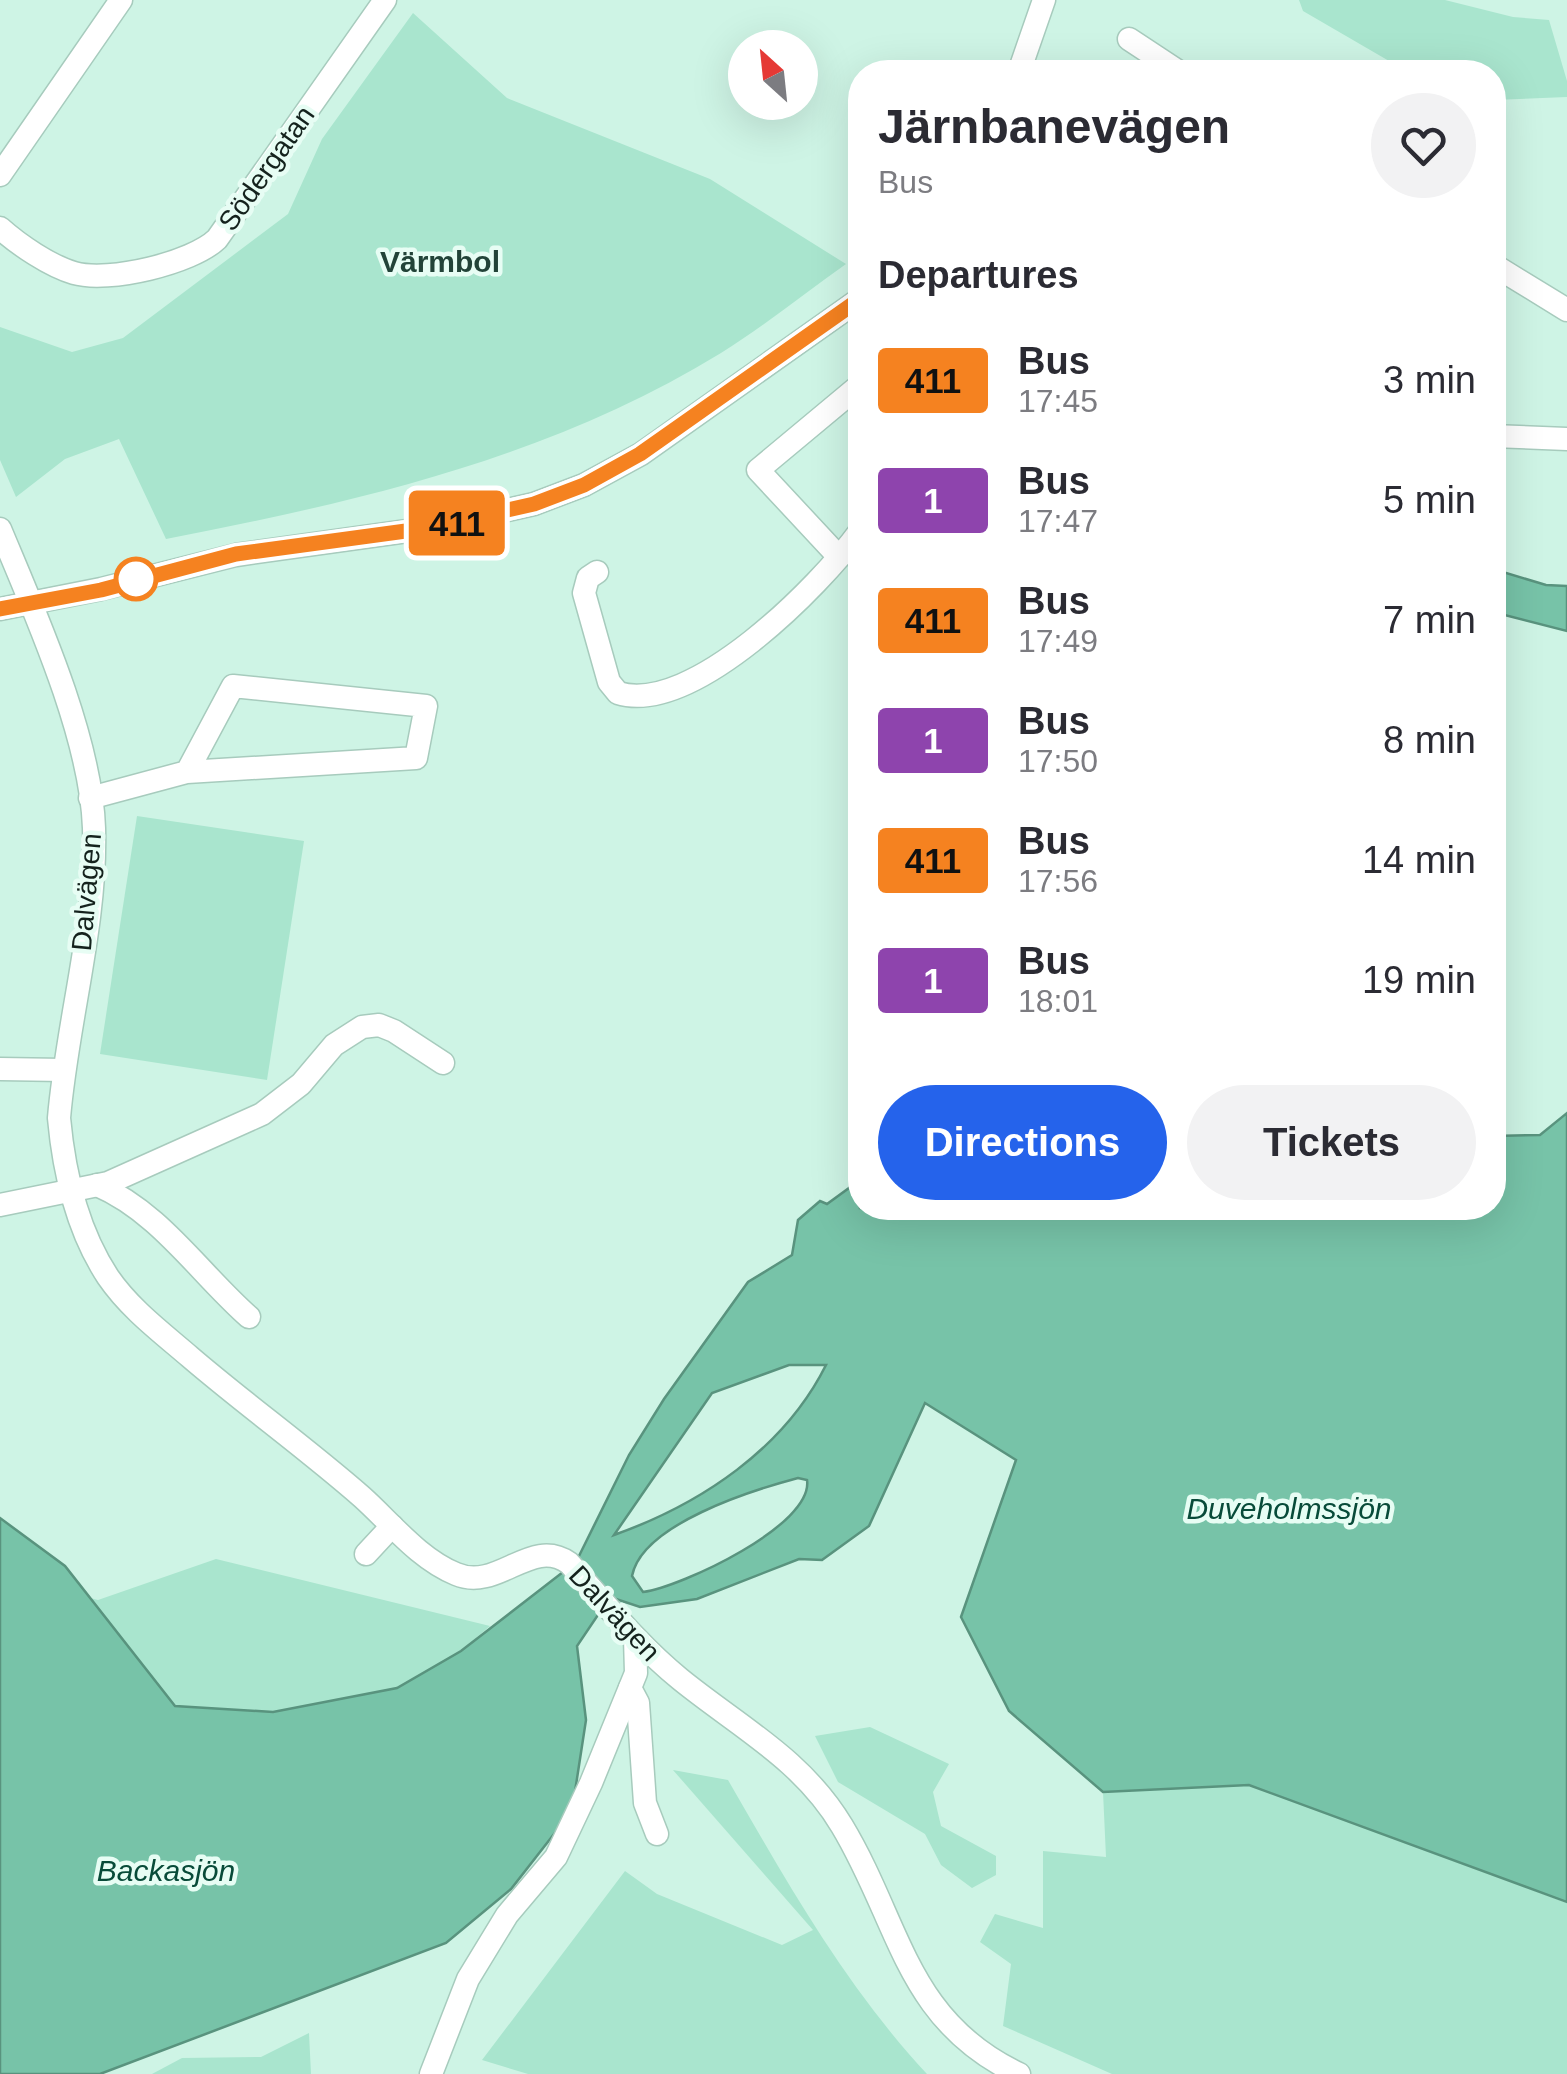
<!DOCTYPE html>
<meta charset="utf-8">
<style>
body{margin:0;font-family:Helvetica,sans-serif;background:#f2f2f3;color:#2b2b33;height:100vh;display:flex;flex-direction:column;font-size:38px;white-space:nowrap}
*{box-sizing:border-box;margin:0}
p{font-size:32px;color:#7c7c81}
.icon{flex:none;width:55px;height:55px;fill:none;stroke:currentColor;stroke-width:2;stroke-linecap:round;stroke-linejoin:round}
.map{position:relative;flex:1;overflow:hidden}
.details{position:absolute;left:848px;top:60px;width:658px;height:1160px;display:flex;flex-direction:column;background:#fff;border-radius:40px;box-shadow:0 10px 40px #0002}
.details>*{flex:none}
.badge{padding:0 20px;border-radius:8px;font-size:35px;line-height:65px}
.needle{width:65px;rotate:333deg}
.buttons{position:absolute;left:728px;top:30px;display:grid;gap:20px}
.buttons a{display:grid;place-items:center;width:90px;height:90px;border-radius:50%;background:#fff;box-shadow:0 10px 40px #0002;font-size:50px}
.map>.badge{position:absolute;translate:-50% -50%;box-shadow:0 0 0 5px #fff}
h2{padding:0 30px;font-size:38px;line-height:90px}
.round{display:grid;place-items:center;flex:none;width:105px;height:105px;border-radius:52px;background:#f2f2f3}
.head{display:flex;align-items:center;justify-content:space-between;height:170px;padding:0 30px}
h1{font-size:48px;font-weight:600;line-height:75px}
.primary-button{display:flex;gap:20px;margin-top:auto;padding:20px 30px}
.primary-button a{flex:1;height:115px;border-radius:60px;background:#2563eb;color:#fff;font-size:40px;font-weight:600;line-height:115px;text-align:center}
.primary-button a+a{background:#f2f2f3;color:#2b2b33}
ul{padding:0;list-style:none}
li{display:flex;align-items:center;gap:30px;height:120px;padding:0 30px}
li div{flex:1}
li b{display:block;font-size:38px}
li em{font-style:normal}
li .badge{min-width:110px;font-weight:700;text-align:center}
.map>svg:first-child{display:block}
.green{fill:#a9e5ce}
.water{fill:#77c3a8;stroke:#59937e;stroke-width:2.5;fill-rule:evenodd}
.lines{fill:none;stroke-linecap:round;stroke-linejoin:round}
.minor-casing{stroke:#a7cbbd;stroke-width:25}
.minor{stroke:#fff;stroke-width:22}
.line-casing{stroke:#fff;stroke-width:22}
.line{stroke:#f58220;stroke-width:15}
.stop-dot{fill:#fff;stroke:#f58220;stroke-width:5}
.labels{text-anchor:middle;stroke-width:9;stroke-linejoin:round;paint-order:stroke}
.street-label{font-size:28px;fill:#14221d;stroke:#e7fdf4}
.neighbourhood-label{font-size:30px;font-weight:bold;fill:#224338;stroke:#e7fdf4}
.water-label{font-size:30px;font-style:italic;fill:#084b39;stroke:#e7fdf4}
</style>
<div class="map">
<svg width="1567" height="2074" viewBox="0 0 1567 2074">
<rect width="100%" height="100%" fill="#cef4e5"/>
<g class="green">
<path d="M1299 0H1445L1513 17 1549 20 1567 81V97L1493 100 1492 72H1408L1303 11Z"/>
<path d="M413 13 507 98 710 179 846 264C804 294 764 326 721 353 549 458 361 501 166 539L119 439 65 459 16 497 0 460V327L72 352 123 338 288 214 322 139Z"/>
<path d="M137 816 304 841 267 1080 100 1054Z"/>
<path d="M216 1559 490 1626 461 1651 397 1688 273 1712 175 1706 90 1598 98 1600Z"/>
<path d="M870 1727 949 1764 933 1792 941 1826 996 1856V1875L972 1888 941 1865 925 1834 838 1782 815 1736Z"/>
<path d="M673 1770 728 1780C788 1884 845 1986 927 2074H528L482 2060 625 1871 657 1894 782 1945 813 1930Z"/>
<path d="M1249 1785 1567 1903V2074H1112L1003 2026 1011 1964 980 1942 995 1914 1043 1928V1851L1106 1857 1103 1792Z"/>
<path d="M309 2033 311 2074H152L182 2058 261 2057Z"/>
</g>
<g class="water">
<path d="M1493 569 1546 585 1567 586V631L1493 612Z"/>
<path d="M1567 1113V1902L1249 1785 1103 1792 1009 1711 961 1617 1016 1460 925 1403 869 1526 822 1560 799 1559 697 1599 640 1607 610 1597 577 1646 586 1720 572 1811 511 1889 446 1943 100 2074H0V1518L65 1566 175 1706 273 1712 397 1688 461 1651 576 1562 629 1455 664 1399 748 1282 792 1255 798 1220 820 1201 827 1204 860 1180V1208H1492L1493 1136 1540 1135ZM789 1365H826C784 1449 701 1504 614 1535L712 1393ZM798 1478 807 1480C814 1525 681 1587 643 1592L632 1576C642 1524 753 1490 798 1478Z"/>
</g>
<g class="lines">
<defs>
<g id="minor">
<path d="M1129 39 1179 72"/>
<path d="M1019 72 1044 0"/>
<path d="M0 175 121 0"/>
<path d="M0 228C19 245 50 266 74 273 109 283 192 263 217 239L385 0"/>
<path d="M1492 264 1567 310"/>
<path d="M1492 436 1567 439"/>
<path d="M0 529C35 613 91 737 94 828 97 924 67 1022 59 1118 64 1173 77 1230 108 1277 130 1309 161 1332 190 1357 246 1405 306 1448 362 1497 391 1523 419 1559 456 1574 498 1592 531 1536 569 1563 605 1603 638 1645 680 1679 739 1727 802 1759 842 1826 901 1924 905 2020 1019 2074"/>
<path d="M839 557 758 470 860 385"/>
<path d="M597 572 588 578 584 593 609 682 618 693C692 716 820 586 860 531"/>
<path d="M0 609 101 589 236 555 429 528 534 504 584 485 641 454 860 299"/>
<path d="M90 798 187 772 233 686 426 706 416 758 187 772"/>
<path d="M0 1069 64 1070"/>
<path d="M97 1185C160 1212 199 1273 249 1317"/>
<path d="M0 1205 108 1183 262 1114 301 1084 334 1045 362 1027 379 1025 394 1031 443 1063"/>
<path d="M366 1554 392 1526"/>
<path d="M630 1688 638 1703 645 1803 657 1834"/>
<path d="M431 2074 468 1979 507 1915 556 1857 591 1783 636 1673 635 1638"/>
</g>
</defs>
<use href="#minor" class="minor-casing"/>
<use href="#minor" class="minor"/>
</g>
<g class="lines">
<defs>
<path id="line" d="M0 609 101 590 236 554 428 528 534 504 584 485 640 454 860 299"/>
</defs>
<use href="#line" class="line-casing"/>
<use href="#line" class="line"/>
</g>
<circle class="stop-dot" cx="136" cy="579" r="20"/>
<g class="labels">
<g class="street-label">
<text transform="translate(266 168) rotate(-55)" y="10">Södergatan</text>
<text transform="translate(86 892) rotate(-85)" y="10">Dalvägen</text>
<text transform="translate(615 1613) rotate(47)" y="10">Dalvägen</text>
</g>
<g class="neighbourhood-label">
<text x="440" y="272">Värmbol</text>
</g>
<g class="water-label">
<text x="1289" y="1519">Duveholmssjön</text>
<text x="166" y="1881">Backasjön</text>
</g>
</g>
</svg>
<div class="buttons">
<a><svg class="needle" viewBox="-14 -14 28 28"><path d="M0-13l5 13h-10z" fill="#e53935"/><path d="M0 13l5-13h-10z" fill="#7c7c81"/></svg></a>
</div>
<b class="badge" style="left:457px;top:523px;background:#f58220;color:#111">411</b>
<section class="details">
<div class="head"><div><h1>Järnbanevägen</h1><p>Bus</p></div><a class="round"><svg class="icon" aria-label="heart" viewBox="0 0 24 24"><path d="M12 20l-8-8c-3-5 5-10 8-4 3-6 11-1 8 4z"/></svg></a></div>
<h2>Departures</h2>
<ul>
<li><span class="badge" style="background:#f58220;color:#111">411</span><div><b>Bus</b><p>17:45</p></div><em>3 min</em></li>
<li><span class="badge" style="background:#8e44ad;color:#fff">1</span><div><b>Bus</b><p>17:47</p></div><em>5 min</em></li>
<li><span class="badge" style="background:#f58220;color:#111">411</span><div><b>Bus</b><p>17:49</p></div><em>7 min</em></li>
<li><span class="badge" style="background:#8e44ad;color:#fff">1</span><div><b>Bus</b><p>17:50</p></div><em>8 min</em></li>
<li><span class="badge" style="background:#f58220;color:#111">411</span><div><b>Bus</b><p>17:56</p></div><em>14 min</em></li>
<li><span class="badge" style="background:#8e44ad;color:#fff">1</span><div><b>Bus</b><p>18:01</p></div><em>19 min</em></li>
</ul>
<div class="primary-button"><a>Directions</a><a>Tickets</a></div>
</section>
</div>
